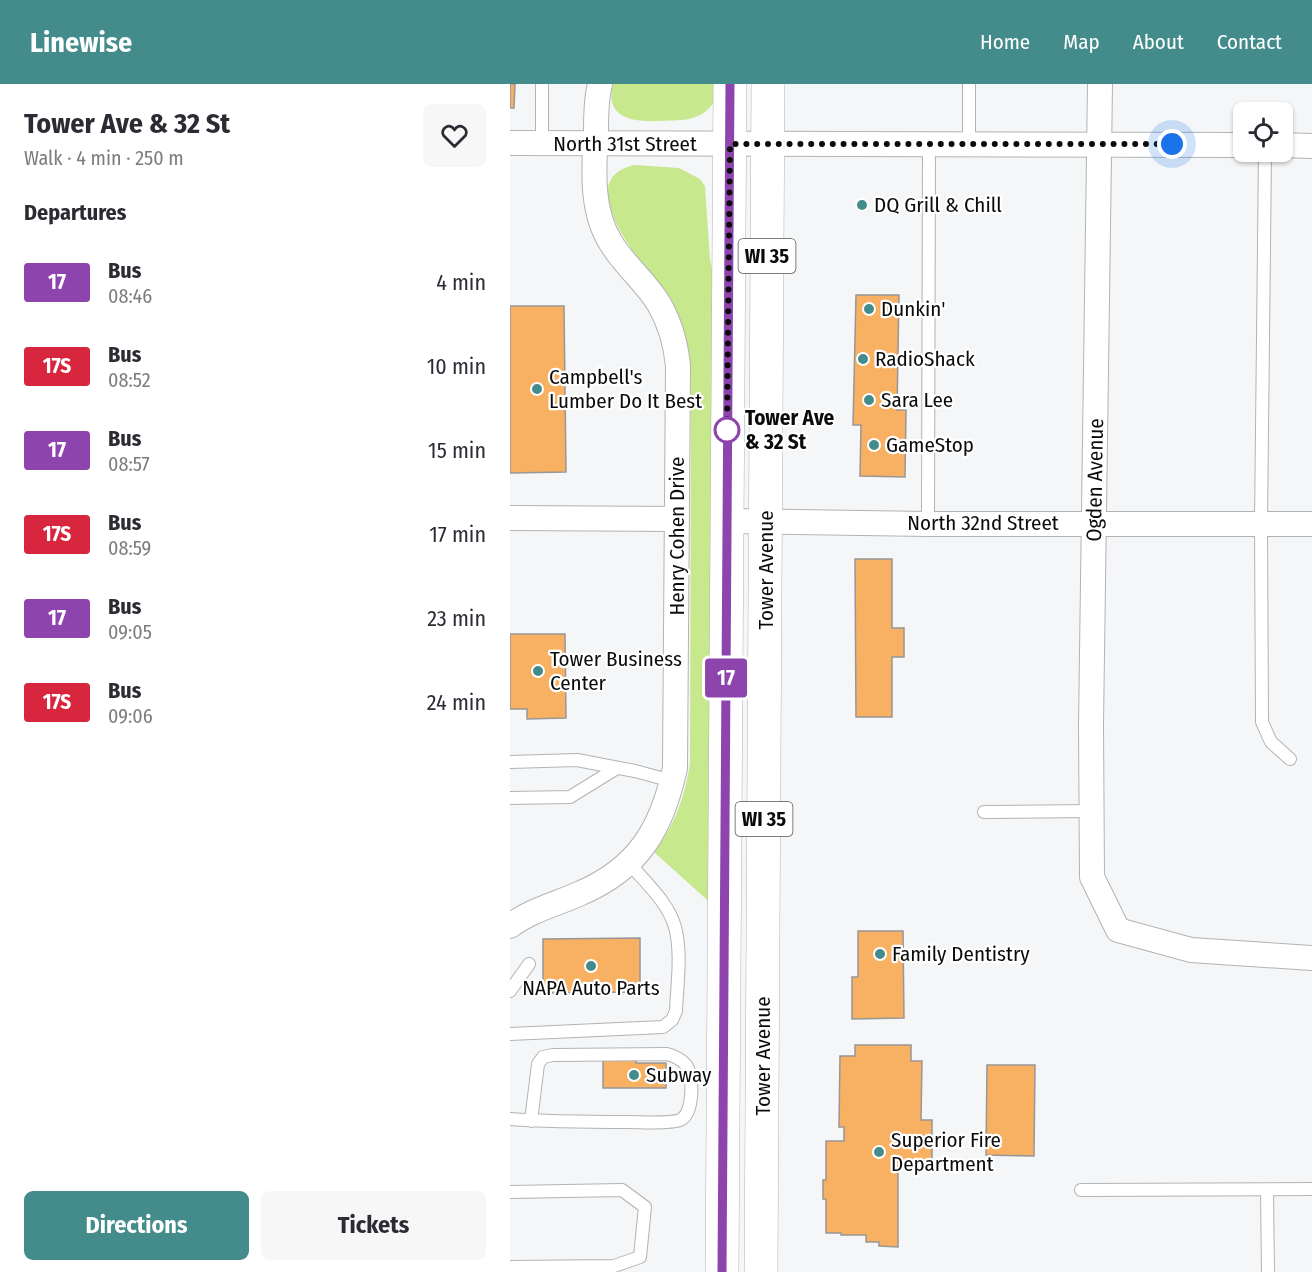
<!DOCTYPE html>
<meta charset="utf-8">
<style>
body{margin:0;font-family:"Fira Sans Condensed",sans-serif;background:#f7f7f7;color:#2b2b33;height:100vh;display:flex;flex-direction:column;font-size:22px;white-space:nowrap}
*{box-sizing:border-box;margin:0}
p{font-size:20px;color:#7c7c81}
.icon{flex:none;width:33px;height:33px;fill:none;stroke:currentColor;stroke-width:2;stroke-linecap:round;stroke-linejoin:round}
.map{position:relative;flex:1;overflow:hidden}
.drawer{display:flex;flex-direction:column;background:#fff;width:510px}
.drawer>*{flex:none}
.badge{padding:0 12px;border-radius:4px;font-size:21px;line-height:39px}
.fabs{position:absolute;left:723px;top:18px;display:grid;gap:12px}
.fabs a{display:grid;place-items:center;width:60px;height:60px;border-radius:9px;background:#fff;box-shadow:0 2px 4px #0004;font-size:30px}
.you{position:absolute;width:30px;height:30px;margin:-15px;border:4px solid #fff;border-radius:50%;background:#1a73e8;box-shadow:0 0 0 9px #1a73e833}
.map>.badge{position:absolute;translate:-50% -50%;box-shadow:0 0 0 3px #fff}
h2{padding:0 24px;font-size:22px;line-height:54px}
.round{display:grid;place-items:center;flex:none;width:63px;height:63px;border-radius:9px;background:#f7f7f7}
.overview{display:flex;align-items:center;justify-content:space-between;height:102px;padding:0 24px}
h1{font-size:28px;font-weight:700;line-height:45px}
.cta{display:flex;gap:12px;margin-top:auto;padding:12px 24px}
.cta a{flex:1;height:69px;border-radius:9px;background:#448c8b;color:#fff;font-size:24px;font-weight:700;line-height:69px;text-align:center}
.cta a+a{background:#f7f7f7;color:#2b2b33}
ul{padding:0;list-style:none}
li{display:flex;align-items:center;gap:18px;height:84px;padding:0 24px}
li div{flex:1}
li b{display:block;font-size:22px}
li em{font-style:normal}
li .badge{min-width:66px;font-weight:700;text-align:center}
header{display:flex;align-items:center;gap:36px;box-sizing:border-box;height:84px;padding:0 30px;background:#448c8b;color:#fff}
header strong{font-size:28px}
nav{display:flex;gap:33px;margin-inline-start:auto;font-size:21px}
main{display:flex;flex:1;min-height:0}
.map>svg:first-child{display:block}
.green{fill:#c7e88c}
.building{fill:#f8b162;stroke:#989796;stroke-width:1.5}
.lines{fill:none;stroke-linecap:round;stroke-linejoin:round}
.service-casing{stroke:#b3b3b4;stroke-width:14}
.minor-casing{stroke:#b3b3b4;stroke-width:26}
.primary-casing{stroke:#b3b3b4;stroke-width:34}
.service{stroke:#fff;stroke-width:12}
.minor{stroke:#fff;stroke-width:24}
.primary{stroke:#fff;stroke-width:33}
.line-casing{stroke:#fff;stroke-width:14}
.line{stroke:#8e44ad;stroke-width:9}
.walk{stroke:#0b0b0c;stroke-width:6;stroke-dasharray:0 10.8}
.poi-dot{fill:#448c8b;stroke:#fff;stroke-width:2}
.stop-dot{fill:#fff;stroke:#8e44ad;stroke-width:3}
.labels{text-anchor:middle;stroke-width:4.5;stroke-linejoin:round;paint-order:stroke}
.shield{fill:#fff;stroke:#545455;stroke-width:1.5}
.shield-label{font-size:20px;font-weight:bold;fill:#0b0b0c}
.street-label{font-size:21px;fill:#0b0b0c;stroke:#fff}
.poi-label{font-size:21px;fill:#0b0b0c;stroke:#fff;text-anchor:start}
.stop-label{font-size:21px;font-weight:bold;fill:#0b0b0c;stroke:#fff;text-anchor:start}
</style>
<header>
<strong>Linewise</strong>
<nav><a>Home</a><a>Map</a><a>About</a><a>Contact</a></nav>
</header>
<main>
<section class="drawer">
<div class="overview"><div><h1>Tower Ave &amp; 32 St</h1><p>Walk · 4 min · 250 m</p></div><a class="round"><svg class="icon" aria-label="heart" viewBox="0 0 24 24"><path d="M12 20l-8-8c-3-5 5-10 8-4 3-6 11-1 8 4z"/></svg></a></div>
<h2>Departures</h2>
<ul>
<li><span class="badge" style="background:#8e44ad;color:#fff">17</span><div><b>Bus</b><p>08:46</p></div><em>4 min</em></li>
<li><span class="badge" style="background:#d7263d;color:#fff">17S</span><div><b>Bus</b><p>08:52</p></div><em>10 min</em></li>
<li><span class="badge" style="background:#8e44ad;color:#fff">17</span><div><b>Bus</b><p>08:57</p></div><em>15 min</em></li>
<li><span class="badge" style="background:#d7263d;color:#fff">17S</span><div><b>Bus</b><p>08:59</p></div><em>17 min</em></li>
<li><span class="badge" style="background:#8e44ad;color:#fff">17</span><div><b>Bus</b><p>09:05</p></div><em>23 min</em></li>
<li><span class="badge" style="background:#d7263d;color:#fff">17S</span><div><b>Bus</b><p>09:06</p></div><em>24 min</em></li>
</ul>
<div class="cta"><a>Directions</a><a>Tickets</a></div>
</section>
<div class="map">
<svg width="802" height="1188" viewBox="0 0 802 1188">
<rect width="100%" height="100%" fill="#f5f6f7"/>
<g class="green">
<path d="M103 0H208C207 8 207 15 201 22 188 38 168 36 150 37 124 38 94 35 103 0Z"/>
<path d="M124 81 169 84 190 95 195 102 200 176 206 199 205 823 144 768C165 741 175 712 180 679L181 286C178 266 175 242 164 224 149 197 52 98 124 81Z"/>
</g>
<g class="building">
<path d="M0 0H5L4 24H0Z"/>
<path d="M346 211H389L387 326H396L395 393 350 392 351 341H343Z"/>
<path d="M0 222H54L56 388 0 389Z"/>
<path d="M345 475H382V544H394V573H382V633H346Z"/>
<path d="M0 550H55L56 634 17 635V625H0Z"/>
<path d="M348 847H393L394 934 342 935V893H348Z"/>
<path d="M130 854V908L33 909V855Z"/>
<path d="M345 961H401V977H412L411 1036H422V1078H412V1082H388V1163L369 1162V1158H356V1151H331V1149H316V1115H313V1096H316V1057H334V1043H329L330 972H345Z"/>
<path d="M93 974 126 975V979H156V1004H93Z"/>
<path d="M477 981H525L524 1072 476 1071Z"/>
</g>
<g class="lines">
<defs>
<g id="service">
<path d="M32 0V59"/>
<path d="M459 60V0"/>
<path d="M755 68 751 440 752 638 761 658 780 675"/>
<path d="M418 440 419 60"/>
<path d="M0 678 67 676 125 687 162 697"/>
<path d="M0 714 60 713 107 684"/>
<path d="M474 728 581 727"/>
<path d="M0 907 19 880"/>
<path d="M0 950 153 943 162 936 166 927C167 900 172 870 165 843 158 818 135 798 118 778"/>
<path d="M0 1035C40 1038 80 1038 119 1038 131 1038 160 1040 170 1036 184 1030 184 992 176 981 171 975 165 972 157 970L43 971 33 973 28 980 21 1037"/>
<path d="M571 1106 802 1105"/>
<path d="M757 1106 758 1188"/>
<path d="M0 1108 112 1106 135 1123 130 1173 104 1182 0 1183"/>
</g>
<g id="minor">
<path d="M590 0 581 641 582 793 608 846 681 866 802 874"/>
<path d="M0 59 734 61"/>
<path d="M772 61 802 62"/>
<path d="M0 434 167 435"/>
<path d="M217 437 418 440H802"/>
<path d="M0 842C21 826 47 820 71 809 129 784 152 744 165 684L168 282C166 261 160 239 149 220 136 198 114 181 101 159 80 126 84 83 86 46 86 31 86 15 90 0"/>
</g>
<g id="primary">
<path d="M212 1188 220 0"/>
<path d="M251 1188 258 0"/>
</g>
</defs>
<use href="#service" class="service-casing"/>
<use href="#minor" class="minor-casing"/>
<use href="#primary" class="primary-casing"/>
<use href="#service" class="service"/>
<use href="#minor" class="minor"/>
<use href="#primary" class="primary"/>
</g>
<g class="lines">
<defs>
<path id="line" d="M212 1188 220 0"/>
</defs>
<use href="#line" class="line-casing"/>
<use href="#line" class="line"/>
<path class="walk" d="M217 346 220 60H662"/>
</g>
<g class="poi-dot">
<circle cx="352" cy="121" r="6"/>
<circle cx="359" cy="225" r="6"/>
<circle cx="353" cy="275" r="6"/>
<circle cx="27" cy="305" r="6"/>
<circle cx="359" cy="316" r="6"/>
<circle cx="364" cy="361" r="6"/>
<circle cx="28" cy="587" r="6"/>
<circle cx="370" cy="870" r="6"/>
<circle cx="81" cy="882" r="6"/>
<circle cx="124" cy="991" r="6"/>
<circle cx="369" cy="1068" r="6"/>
</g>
<circle class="stop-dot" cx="217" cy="346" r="12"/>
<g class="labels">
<g class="shield">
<rect x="228.5" y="155" width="57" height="34" rx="4.5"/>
<rect x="225.5" y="718" width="57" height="34" rx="4.5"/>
</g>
<g class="shield-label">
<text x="257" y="179">WI 35</text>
<text x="254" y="742">WI 35</text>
</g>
<g class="street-label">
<text x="115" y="67">North 31st Street</text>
<text transform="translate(585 396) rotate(-89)" y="7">Ogden Avenue</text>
<text x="473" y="446">North 32nd Street</text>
<text transform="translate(167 452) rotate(-90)" y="7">Henry Cohen Drive</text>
<text transform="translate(256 486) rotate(-90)" y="7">Tower Avenue</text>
<text transform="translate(253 972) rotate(-90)" y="7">Tower Avenue</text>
</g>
<g class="poi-label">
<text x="364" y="128">DQ Grill &amp; Chill</text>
<text x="371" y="232">Dunkin'</text>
<text x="365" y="282">RadioShack</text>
<text x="39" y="300">Campbell's<tspan x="39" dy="24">Lumber Do It Best</tspan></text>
<text x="371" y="323">Sara Lee</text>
<text x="376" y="368">GameStop</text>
<text x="40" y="582">Tower Business<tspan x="40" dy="24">Center</tspan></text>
<text x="382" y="877">Family Dentistry</text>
<text x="81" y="911" text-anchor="middle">NAPA Auto Parts</text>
<text x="136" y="998">Subway</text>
<text x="381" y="1063">Superior Fire<tspan x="381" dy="24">Department</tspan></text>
</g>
<g class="stop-label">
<text x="235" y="341">Tower Ave<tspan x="235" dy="24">&amp; 32 St</tspan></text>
</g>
</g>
</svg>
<div class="fabs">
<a><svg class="icon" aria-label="locate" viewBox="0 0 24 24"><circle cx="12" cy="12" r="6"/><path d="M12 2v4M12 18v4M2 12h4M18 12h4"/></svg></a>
</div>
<div class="you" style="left:662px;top:60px"></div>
<b class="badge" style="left:216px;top:594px;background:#8e44ad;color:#fff">17</b>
</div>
</main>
